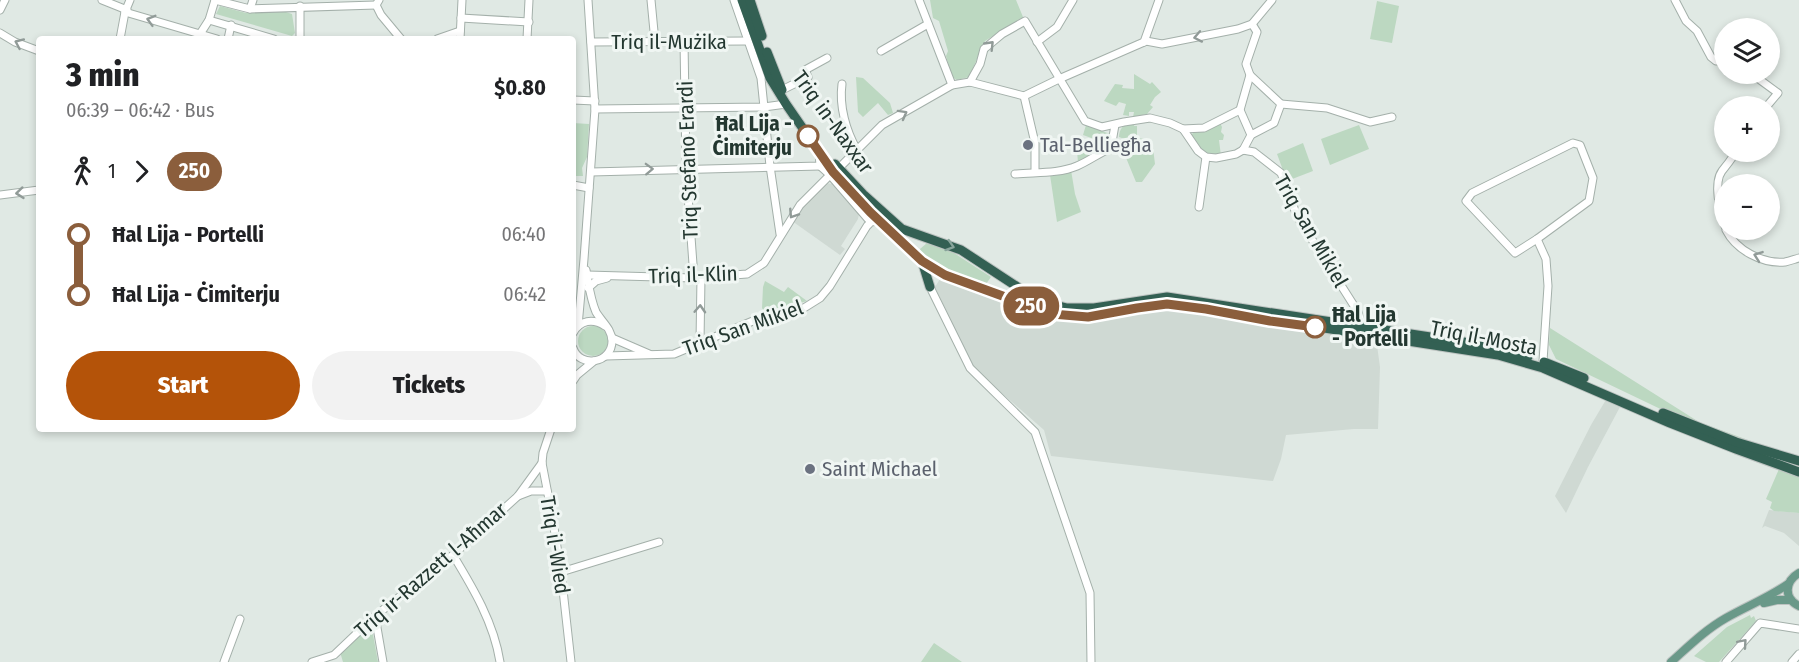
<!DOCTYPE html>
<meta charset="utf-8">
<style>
body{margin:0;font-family:"Fira Sans Condensed",sans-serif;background:#f2f2f2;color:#202124;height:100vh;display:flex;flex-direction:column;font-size:22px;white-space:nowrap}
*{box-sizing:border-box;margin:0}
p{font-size:20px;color:#757577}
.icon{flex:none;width:33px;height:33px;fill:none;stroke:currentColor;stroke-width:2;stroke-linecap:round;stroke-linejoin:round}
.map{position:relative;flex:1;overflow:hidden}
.drawer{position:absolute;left:36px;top:36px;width:540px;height:396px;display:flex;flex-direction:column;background:#fff;border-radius:6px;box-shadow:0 3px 9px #0003}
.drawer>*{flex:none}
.badge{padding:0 12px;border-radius:20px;font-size:21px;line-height:39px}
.buttons{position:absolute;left:1714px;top:18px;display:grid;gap:12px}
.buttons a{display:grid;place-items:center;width:66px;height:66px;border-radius:50%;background:#fff;box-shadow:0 3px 9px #0003;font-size:30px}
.map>.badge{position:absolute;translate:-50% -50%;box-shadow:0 0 0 3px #fff}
.legs{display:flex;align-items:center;gap:9px;height:66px;padding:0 30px;font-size:20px}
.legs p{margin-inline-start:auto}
.overview{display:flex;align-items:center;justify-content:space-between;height:102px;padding:0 30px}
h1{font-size:33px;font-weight:800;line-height:45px}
.button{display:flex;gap:12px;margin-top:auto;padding:12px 30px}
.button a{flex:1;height:69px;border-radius:36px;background:#b45309;color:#fff;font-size:24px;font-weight:800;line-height:69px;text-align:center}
.button a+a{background:#f2f2f2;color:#202124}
ul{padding:0 30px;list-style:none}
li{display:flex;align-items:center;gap:21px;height:60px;font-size:22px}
li i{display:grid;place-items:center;width:9px;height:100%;margin:0 8px;background:currentColor}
li i::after{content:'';width:15px;height:15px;margin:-8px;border:4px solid;border-radius:50%;background:#fff}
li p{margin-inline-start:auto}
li:first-child i{background:linear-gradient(#0000 50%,currentColor 0)}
li:last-child i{background:linear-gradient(currentColor 50%,#0000 0)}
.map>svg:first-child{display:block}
.built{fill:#cfd9d3}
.green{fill:#bcd8c1}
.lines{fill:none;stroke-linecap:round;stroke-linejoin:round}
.minor-casing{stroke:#a4b0aa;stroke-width:9}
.major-casing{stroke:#bdc3c1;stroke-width:10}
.highway-casing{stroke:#bdc3c1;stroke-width:11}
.minor{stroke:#fff;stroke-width:7}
.major{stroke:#6a9989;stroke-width:8}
.highway{stroke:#336053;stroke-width:9}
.oneway{stroke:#919b98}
.oneway2{stroke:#88a49b}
.line-1-casing{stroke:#fff;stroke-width:14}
.line-1{stroke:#8b5e3c;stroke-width:9}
.stop-1-dot{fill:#fff;stroke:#8b5e3c;stroke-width:3}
.worship-dot{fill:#6b7280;stroke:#f0f6f3;stroke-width:2}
.labels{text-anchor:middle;stroke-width:6;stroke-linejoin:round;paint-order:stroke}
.street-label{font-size:21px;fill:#233730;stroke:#f0f6f3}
.stop-label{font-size:21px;font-weight:bold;fill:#233730;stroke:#f0f6f3;text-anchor:end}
.worship-label{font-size:21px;fill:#5b616d;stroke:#f0f6f3;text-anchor:start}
</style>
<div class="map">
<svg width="1799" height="662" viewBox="0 0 1799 662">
<rect width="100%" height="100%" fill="#e0e9e4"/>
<g class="built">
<path d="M826 183 832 184 859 214 858 219 841 246 845 249 840 255 792 221 803 206Z"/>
<path d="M940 279 1068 317 1173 307 1376 338 1380 367 1378 429H1354L1286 435 1281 459 1273 481 1051 456 1044 430 974 369 935 287Z"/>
<path d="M1607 398 1621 405 1588 467 1566 513 1555 496 1591 425Z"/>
<path d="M1769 510 1799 513V546L1784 533 1765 526 1762 528Z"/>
</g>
<g class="green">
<path d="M930 0H1016L1023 17 985 41 969 77 957 80 952 77 946 56 948 51 939 21 933 18Z"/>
<path d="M1377 1 1399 6 1392 43 1370 39Z"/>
<path d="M220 6 246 13 286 12 292 14 295 33 292 36 216 14Z"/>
<path d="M1134 74 1150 84 1152 82 1161 92 1155 97 1150 105 1153 107 1147 114 1133 117 1134 112H1129V116L1123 115 1126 104 1119 102 1116 106 1104 101 1115 84 1123 85 1122 88 1134 89Z"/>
<path d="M856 77 863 78 890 103 893 113 888 115 878 103 863 117 858 112Z"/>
<path d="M1219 121 1222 127 1221 132 1224 135 1223 140H1219L1221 156C1205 154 1199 149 1190 136L1195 131Z"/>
<path d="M1135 122 1134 126H1137V138L1152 140 1155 164 1142 182H1136L1122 148 1127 140 1119 137C1120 126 1124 125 1135 122Z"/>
<path d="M573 123 589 124 587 157 582 168 583 176H573Z"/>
<path d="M1086 125 1110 134 1102 156 1078 163 1077 150 1079 145 1093 150 1097 140 1083 135Z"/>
<path d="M1359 125 1369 149 1330 165 1321 139Z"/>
<path d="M1303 143 1313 171 1287 181 1277 154Z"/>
<path d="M1071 170 1075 194 1081 212 1057 222 1050 175Z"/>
<path d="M927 243 954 253 991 277 986 284C963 277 943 269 922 257L920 249Z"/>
<path d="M765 281 784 292 788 287 807 301 765 313 762 308 763 287Z"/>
<circle cx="593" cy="341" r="15"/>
<path d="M1550 328 1699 422 1748 440 1696 426 1556 359 1549 345Z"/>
<path d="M1779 469 1799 477V513L1774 511 1770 508 1772 502 1766 499Z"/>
<path d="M1750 615 1751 618 1754 616 1756 621 1719 662H1706L1694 656 1727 627Z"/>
<path d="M369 623 372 629 378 662H343L340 652Z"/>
<path d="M934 643 962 662H921Z"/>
</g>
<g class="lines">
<defs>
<g id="minor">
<path d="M102 0 127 10"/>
<path d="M215 0 250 9 376 5"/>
<path d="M379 0 376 5 381 15 401 39"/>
<path d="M651 0 655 42"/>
<path d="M734 0 761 78 770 166 780 234"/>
<path d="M919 0 952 85"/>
<path d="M1675 0 1686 21 1697 31 1711 57 1716 61 1725 60"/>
<path d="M300 6V39"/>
<path d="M250 9 253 0"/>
<path d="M0 10 5 0"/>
<path d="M125 12 217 39"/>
<path d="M461 18 529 22"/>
<path d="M209 20 274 39"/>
<path d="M0 33 15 42 39 51"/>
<path d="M200 34 209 20 215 0"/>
<path d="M120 39 125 12 130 0"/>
<path d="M228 39 231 25"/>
<path d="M437 39 460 31"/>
<path d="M460 39 462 0"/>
<path d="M527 39 529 0"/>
<path d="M684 41 686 168 694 278"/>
<path d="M591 42 747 41"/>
<path d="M1037 42 1057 27 1073 0"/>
<path d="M1144 42 1146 41 1162 44 1238 29 1252 24 1272 0"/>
<path d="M881 51 928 24"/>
<path d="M1752 74 1778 93 1767 106"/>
<path d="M1250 75 1240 110 1251 135"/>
<path d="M970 82 980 64 984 49 1002 34 1025 21 1085 121 1102 127 1124 122 1150 118 1170 123 1183 129 1198 151 1206 157 1216 158 1236 154 1243 150"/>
<path d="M842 84C839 106 846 131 857 150"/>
<path d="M782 90 808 77 805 70 827 58"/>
<path d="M1024 96 1035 143V172"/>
<path d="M573 100 595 101"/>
<path d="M1281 104 1327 108 1370 122 1392 117"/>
<path d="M595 109 764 107 786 104"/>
<path d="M1183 129 1204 128 1240 110"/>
<path d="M1573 143 1580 145 1593 178 1589 201 1537 239 1515 253 1466 201 1472 193Z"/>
<path d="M1243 150 1254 152 1281 173 1297 216 1358 312 1363 327"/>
<path d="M1243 150 1251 135 1274 123 1281 104 1250 75 1246 64 1257 32 1252 24"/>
<path d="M820 166 830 175 868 219"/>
<path d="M838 169 882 125 952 85 970 82 1024 96 1059 79 1144 42 1159 0"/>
<path d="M591 172 820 166 819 152"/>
<path d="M1015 174C1035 172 1058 174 1077 166 1089 161 1099 153 1111 148L1115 125"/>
<path d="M573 185 589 188"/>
<path d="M0 195 39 190"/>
<path d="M1199 207 1206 157"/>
<path d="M1725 226C1720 212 1713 183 1722 171 1727 165 1732 158 1736 152"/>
<path d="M1726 230C1736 250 1762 264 1785 262 1790 261 1795 259 1799 258"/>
<path d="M1537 239 1546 259 1548 286 1543 361"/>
<path d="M587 275 694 278 747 274 764 263 800 205 833 172"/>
<path d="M930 287 970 368 1035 432 1090 593 1091 662"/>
<path d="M588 288 596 281 607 278"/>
<path d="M578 326 584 259 595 109 588 0"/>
<path d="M573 333C580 320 593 318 605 326"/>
<path d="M612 338 649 354"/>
<path d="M700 342 701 277"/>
<path d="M573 348C580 369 612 363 612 341 612 329 601 321 596 312 590 298 589 285 586 270"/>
<path d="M606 356 674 354 760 318 804 308 820 298 830 286 867 226 871 222 879 221"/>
<path d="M573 381 577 375 594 361"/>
<path d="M551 429 543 453 542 463 552 515 561 572 571 662"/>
<path d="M518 496 531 491H547"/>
<path d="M453 555C473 588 494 623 500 662"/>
<path d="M561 572 659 542"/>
<path d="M375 616 383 662"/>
<path d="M224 662 240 619"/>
<path d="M312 662 334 655 375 616 453 555 518 496 542 463"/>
<path d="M1726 662 1760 623 1799 629"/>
<path d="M1792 662 1799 654"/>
</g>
<g id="major">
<path d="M1799 573C1785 581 1783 598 1799 606"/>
<path d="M1764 603 1777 600H1791"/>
<path d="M1671 662C1689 646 1705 630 1726 618 1747 606 1768 598 1788 584"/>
</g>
<g id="highway">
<path d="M742 0 770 78 786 104 833 172 870 212 922 261 946 275 1052 314 1088 317 1137 308 1167 305 1206 309 1270 321 1318 327 1498 355 1543 368 1670 423 1736 449 1799 472"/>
<path d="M750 0 762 36"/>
<path d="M767 52 782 90"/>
<path d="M835 164 863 194 902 229 961 250 1039 301 1067 308H1094L1167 297 1496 347 1528 357"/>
<path d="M922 261 930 287"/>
<path d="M1544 362 1584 378"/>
<path d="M1663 413 1736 442 1799 461"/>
</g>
</defs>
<use href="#minor" class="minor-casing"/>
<use href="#major" class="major-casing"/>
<use href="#highway" class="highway-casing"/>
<use href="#minor" class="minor"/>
<use href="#major" class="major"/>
<use href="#highway" class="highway"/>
</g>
<defs><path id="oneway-chevron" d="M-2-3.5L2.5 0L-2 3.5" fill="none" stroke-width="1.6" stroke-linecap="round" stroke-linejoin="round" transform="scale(1.5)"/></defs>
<g class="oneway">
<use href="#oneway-chevron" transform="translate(151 20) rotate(-164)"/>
<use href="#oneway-chevron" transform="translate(1198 37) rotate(169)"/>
<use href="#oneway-chevron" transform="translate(19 43) rotate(-156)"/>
<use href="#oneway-chevron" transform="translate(990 45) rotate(-46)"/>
<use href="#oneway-chevron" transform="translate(903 114) rotate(-29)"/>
<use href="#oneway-chevron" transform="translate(649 169) rotate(-2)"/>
<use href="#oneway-chevron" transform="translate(20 193) rotate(174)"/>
<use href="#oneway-chevron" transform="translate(793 214) rotate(123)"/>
<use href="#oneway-chevron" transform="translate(1758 256) rotate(-160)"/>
<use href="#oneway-chevron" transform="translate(700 309) rotate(-87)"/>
<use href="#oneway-chevron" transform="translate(1743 643) rotate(-49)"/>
</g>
<use class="oneway2" href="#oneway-chevron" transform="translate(950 246) rotate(18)"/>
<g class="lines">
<defs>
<path id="line-1" d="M808 136 833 172 870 212 922 261 945 275 1052 314 1088 317 1137 308 1167 304 1206 309 1270 321 1315 327"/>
</defs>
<use href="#line-1" class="line-1-casing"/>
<use href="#line-1" class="line-1"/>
</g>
<g class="stop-1-dot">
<circle cx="808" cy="136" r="10"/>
<circle cx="1315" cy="327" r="10"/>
</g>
<g class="worship-dot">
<circle cx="1028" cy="145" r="6"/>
<circle cx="810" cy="469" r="6"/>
</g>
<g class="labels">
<g class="street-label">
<text x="669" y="49">Triq il-Mużika</text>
<text transform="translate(833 122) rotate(54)" y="7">Triq in-Naxxar</text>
<text transform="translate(688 160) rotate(-92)" y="7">Triq Stefano Erardi</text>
<text transform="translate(1311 231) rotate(60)" y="7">Triq San Mikiel</text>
<text transform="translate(693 275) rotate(-2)" y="7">Triq il-Klin</text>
<text transform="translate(743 328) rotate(-20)" y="7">Triq San Mikiel</text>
<text transform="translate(1484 338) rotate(11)" y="7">Triq il-Mosta</text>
<text transform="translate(555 545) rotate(81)" y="7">Triq il-Wied</text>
<text transform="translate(431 570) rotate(-41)" y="7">Triq ir-Razzett l-Aħmar</text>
</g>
<g class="stop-label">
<text x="792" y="131">Ħal Lija -<tspan x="792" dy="24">Ċimiterju</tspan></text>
<text x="1332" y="322" text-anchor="start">Ħal Lija<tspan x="1332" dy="24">- Portelli</tspan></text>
</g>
<g class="worship-label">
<text x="1040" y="152">Tal-Belliegħa</text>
<text x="822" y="476">Saint Michael</text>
</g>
</g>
</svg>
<div class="buttons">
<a><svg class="icon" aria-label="layers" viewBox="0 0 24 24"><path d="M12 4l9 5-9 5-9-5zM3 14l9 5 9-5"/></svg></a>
<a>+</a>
<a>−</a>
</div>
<b class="badge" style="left:1031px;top:306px;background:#8b5e3c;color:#fff">250</b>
<section class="drawer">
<div class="overview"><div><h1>3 min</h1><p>06:39 – 06:42 · Bus</p></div><b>$0.80</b></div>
<div class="legs"><svg class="icon" aria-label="walk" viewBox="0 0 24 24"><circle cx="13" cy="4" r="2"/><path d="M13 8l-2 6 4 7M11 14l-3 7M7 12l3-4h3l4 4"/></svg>1<svg class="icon" aria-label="forward" viewBox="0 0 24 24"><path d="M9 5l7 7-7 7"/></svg><b class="badge" style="background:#8b5e3c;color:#fff">250</b></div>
<ul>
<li><i style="color:#8b5e3c"></i><b>Ħal Lija - Portelli</b><p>06:40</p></li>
<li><i style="color:#8b5e3c"></i><b>Ħal Lija - Ċimiterju</b><p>06:42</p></li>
</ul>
<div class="button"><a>Start</a><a>Tickets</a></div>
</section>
</div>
